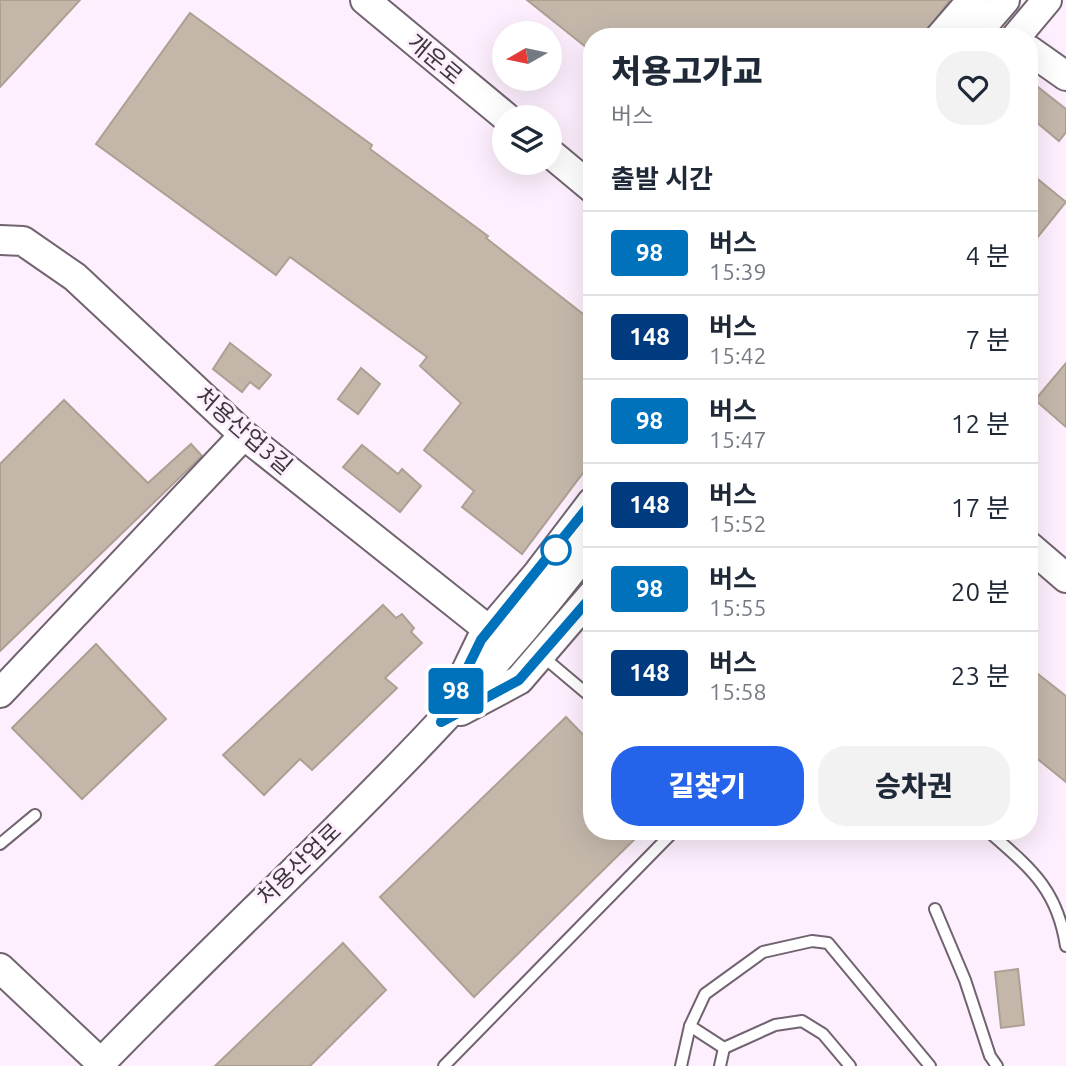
<!DOCTYPE html>
<html lang="ko">
<meta charset="utf-8">
<style>
body{margin:0;font-family:Ubuntu,"Noto Sans KR",sans-serif;background:#f2f2f3;color:#1f2937;height:100vh;display:flex;flex-direction:column;font-size:26px;white-space:nowrap}
*{box-sizing:border-box;margin:0}
p{font-size:23px;color:#747a83}
.icon{flex:none;width:38px;height:38px;fill:none;stroke:currentColor;stroke-width:2;stroke-linecap:round;stroke-linejoin:round}
.map{position:relative;flex:1;overflow:hidden}
.sheet{position:absolute;left:583px;top:28px;width:455px;height:812px;display:flex;flex-direction:column;background:#fff;border-radius:28px;box-shadow:0 7px 28px #0002}
.sheet>*{flex:none}
.badge{padding:0 14px;border-radius:5px;font-size:24px;line-height:46px}
.needle{width:46px;rotate:261deg}
.fabs{position:absolute;left:492px;top:21px;display:grid;gap:14px}
.fabs a{display:grid;place-items:center;width:70px;height:70px;border-radius:50%;background:#fff;box-shadow:0 7px 28px #0002;font-size:35px}
.map>.badge{position:absolute;translate:-50% -50%;box-shadow:0 0 0 4px #fff}
h2{padding:0 28px;font-size:26px;line-height:63px}
.round{display:grid;place-items:center;flex:none;width:74px;height:74px;border-radius:28px;background:#f2f2f3}
.headline{display:flex;align-items:center;justify-content:space-between;height:119px;padding:0 28px}
h1{font-size:33px;font-weight:800;line-height:52px}
.button{display:flex;gap:14px;margin-top:auto;padding:14px 28px}
.button a{flex:1;height:80px;border-radius:28px;background:#2563eb;color:#fff;font-size:28px;font-weight:800;line-height:80px;text-align:center}
.button a+a{background:#f2f2f3;color:#1f2937}
ul{padding:0;list-style:none}
li{display:flex;align-items:center;gap:21px;height:84px;padding:0 28px;border-top:2px solid #e0e1e3}
li div{flex:1}
li b{display:block;font-size:26px}
li em{font-style:normal}
li .badge{min-width:77px;font-weight:700;text-align:center}
.map>svg:first-child{display:block}
.building{fill:#c4b7aa;stroke:#ada093;stroke-width:2}
.lines{fill:none;stroke-linecap:round;stroke-linejoin:round}
.lane-casing{stroke:#716470;stroke-width:14}
.secondary-casing{stroke:#716470;stroke-width:32}
.lane{stroke:#fff;stroke-width:10}
.secondary{stroke:#fff;stroke-width:28}
.line-casing{stroke:#fff;stroke-width:16}
.line{stroke:#0072bc;stroke-width:10}
.stop-dot{fill:#fff;stroke:#0072bc;stroke-width:3.5}
.labels{text-anchor:middle;stroke-width:6;stroke-linejoin:round;paint-order:stroke}
.street-label{font-size:23px;fill:#3d373c;stroke:#fdeffd}
</style>
<div class="map">
<svg width="1066" height="1066" viewBox="0 0 1066 1066">
<rect width="100%" height="100%" fill="#fdeffd"/>
<g class="building">
<path d="M0 0H80L0 87Z"/>
<path d="M527 0H950L922 37H592V52Z"/>
<path d="M190 13 372 145 370 149 488 236 486 238 592 321V461L522 554 462 507 474 491 424 450 461 403 420 366 427 357 290 257 276 275 96 144Z"/>
<path d="M1029 80 1066 109V132L1059 141 1029 116Z"/>
<path d="M1029 172 1066 202 1029 248Z"/>
<path d="M230 343 271 375 259 389 250 382 242 392 213 369Z"/>
<path d="M1066 363V427L1035 400Z"/>
<path d="M361 368 380 384 358 414 338 399Z"/>
<path d="M64 400 148 483 191 444 202 456 0 651V464Z"/>
<path d="M362 445 398 474 402 469 421 486 400 512 343 467Z"/>
<path d="M383 605 396 618 402 614 414 628 411 632 422 643 385 678 397 688 312 770 300 759 264 795 223 755Z"/>
<path d="M96 644 166 719 82 799 12 728Z"/>
<path d="M1029 667 1066 696V782L1029 752Z"/>
<path d="M566 717 592 744V831H643L474 997 380 897Z"/>
<path d="M343 943 386 990 310 1066H215Z"/>
<path d="M1018 969 1024 1025 1001 1028 995 972Z"/>
</g>
<g class="lines">
<defs>
<g id="lane">
<path d="M541 655 592 698"/>
<path d="M988 831C1030 868 1057 888 1066 946"/>
<path d="M0 844 35 815"/>
<path d="M935 909 965 980 990 1056 997 1066"/>
<path d="M690 1026 724 1048 775 1025 802 1021 823 1034 850 1066"/>
<path d="M444 1066 674 831"/>
<path d="M681 1066 690 1026 705 994 763 952 812 941 828 943 930 1066"/>
<path d="M720 1066 724 1048"/>
</g>
<g id="secondary">
<path d="M365 0 506 117"/>
<path d="M940 37 972 0"/>
<path d="M973 37 1005 0"/>
<path d="M1016 37 1047 0"/>
<path d="M1029 50 1066 76"/>
<path d="M550 153 592 188"/>
<path d="M0 240 23 241 75 277 244 435 490 631"/>
<path d="M1029 546 1066 578"/>
<path d="M0 693 244 435"/>
<path d="M454 696 481 640 538 573 592 502"/>
<path d="M461 711 519 680 592 595"/>
<path d="M0 968 101 1063"/>
<path d="M98 1066C264 894 448 736 592 544"/>
</g>
</defs>
<use href="#lane" class="lane-casing"/>
<use href="#secondary" class="secondary-casing"/>
<use href="#lane" class="lane"/>
<use href="#secondary" class="secondary"/>
</g>
<g class="lines">
<defs>
<path id="line" d="M592 502 481 640 441 722 519 680 592 596"/>
</defs>
<use href="#line" class="line-casing"/>
<use href="#line" class="line"/>
</g>
<circle class="stop-dot" cx="556" cy="550" r="14"/>
<g class="labels">
<g class="street-label">
<text transform="translate(435 59) rotate(40)" y="8">개운로</text>
<text transform="translate(244 431) rotate(41)" y="8">처용산업3길</text>
<text transform="translate(299 864) rotate(-44)" y="8">처용산업로</text>
</g>
</g>
</svg>
<div class="fabs">
<a><svg class="needle" viewBox="-14 -14 28 28"><path d="M0-13l5 13h-10z" fill="#e53935"/><path d="M0 13l5-13h-10z" fill="#747a83"/></svg></a>
<a><svg class="icon" aria-label="layers" viewBox="0 0 24 24"><path d="M12 4l9 5-9 5-9-5zM3 14l9 5 9-5"/></svg></a>
</div>
<b class="badge" style="left:456px;top:691px;background:#0072bc;color:#fff">98</b>
<section class="sheet">
<div class="headline"><div><h1>처용고가교</h1><p>버스</p></div><a class="round"><svg class="icon" aria-label="heart" viewBox="0 0 24 24"><path d="M12 20l-8-8c-3-5 5-10 8-4 3-6 11-1 8 4z"/></svg></a></div>
<h2>출발 시간</h2>
<ul>
<li><span class="badge" style="background:#0072bc;color:#fff">98</span><div><b>버스</b><p>15:39</p></div><em>4 분</em></li>
<li><span class="badge" style="background:#003b80;color:#fff">148</span><div><b>버스</b><p>15:42</p></div><em>7 분</em></li>
<li><span class="badge" style="background:#0072bc;color:#fff">98</span><div><b>버스</b><p>15:47</p></div><em>12 분</em></li>
<li><span class="badge" style="background:#003b80;color:#fff">148</span><div><b>버스</b><p>15:52</p></div><em>17 분</em></li>
<li><span class="badge" style="background:#0072bc;color:#fff">98</span><div><b>버스</b><p>15:55</p></div><em>20 분</em></li>
<li><span class="badge" style="background:#003b80;color:#fff">148</span><div><b>버스</b><p>15:58</p></div><em>23 분</em></li>
</ul>
<div class="button"><a>길찾기</a><a>승차권</a></div>
</section>
</div>
